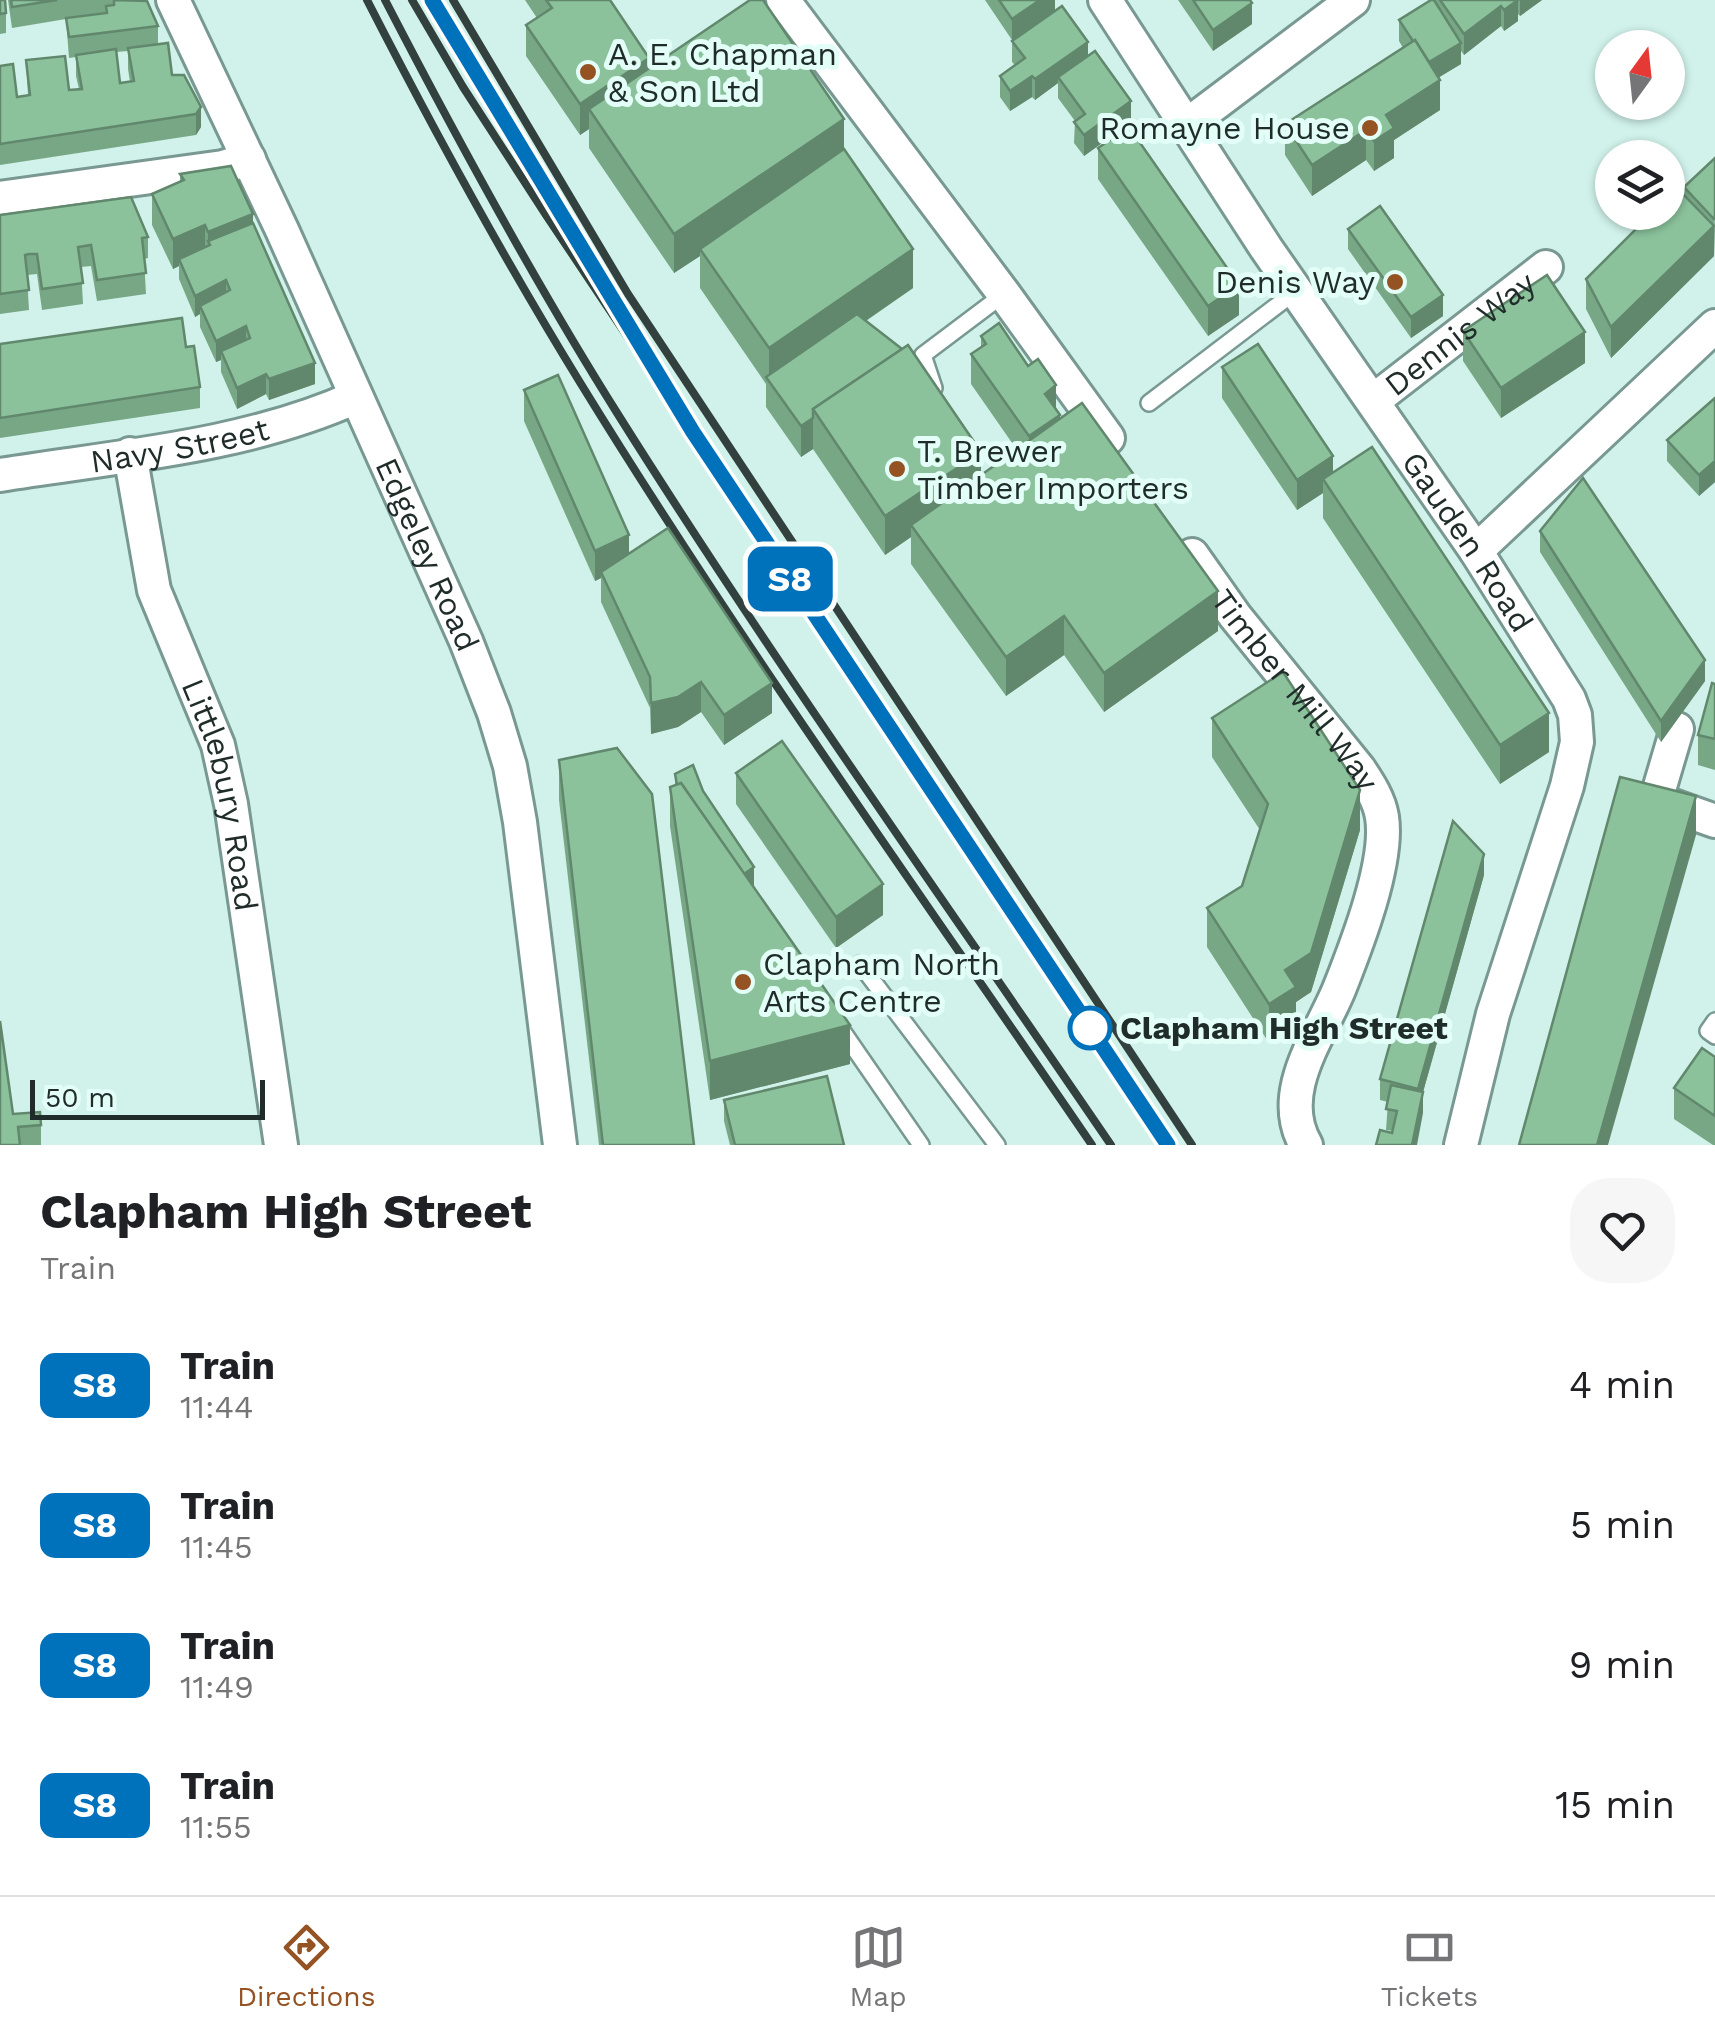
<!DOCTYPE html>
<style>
body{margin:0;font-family:"Work Sans",sans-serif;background:#f6f6f6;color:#202124;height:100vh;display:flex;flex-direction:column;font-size:38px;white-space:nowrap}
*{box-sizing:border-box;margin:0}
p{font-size:32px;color:#757577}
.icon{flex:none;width:55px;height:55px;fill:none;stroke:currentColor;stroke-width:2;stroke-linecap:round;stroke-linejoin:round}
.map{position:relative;height:1145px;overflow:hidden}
.drawer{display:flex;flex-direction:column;background:#fff;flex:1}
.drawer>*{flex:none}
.badge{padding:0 20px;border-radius:15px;font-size:35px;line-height:65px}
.needle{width:65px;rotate:15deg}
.tools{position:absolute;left:1595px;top:30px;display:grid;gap:20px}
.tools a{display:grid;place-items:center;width:90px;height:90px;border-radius:50%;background:#fff;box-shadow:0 2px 8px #0004;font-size:50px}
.scale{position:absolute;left:30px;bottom:25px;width:235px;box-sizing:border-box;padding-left:10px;border:5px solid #1f2c29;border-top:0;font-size:28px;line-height:35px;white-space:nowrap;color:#1f2c29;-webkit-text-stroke:8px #e2fef7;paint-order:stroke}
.map>.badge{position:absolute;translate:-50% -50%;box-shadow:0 0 0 5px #fff}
.round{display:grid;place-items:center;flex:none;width:105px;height:105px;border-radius:40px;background:#f6f6f6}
.summary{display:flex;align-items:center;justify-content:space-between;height:170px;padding:0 40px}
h1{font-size:48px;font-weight:700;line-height:75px}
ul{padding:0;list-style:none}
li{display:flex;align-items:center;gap:30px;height:140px;padding:0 40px}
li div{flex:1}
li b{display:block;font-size:38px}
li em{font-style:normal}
li .badge{min-width:110px;font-weight:700;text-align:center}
.menu{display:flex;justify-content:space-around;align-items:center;height:140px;border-top:2px solid #e0e0e0;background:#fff;font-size:28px;color:#757577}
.menu a{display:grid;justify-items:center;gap:5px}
.menu .current{color:#955223}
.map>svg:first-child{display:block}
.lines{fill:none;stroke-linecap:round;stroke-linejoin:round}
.service-casing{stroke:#789891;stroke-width:20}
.minor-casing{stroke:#789891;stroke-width:38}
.service{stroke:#fff;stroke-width:15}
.minor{stroke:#fff;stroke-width:32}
.rail{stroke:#32413d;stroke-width:8}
.wall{fill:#78a786;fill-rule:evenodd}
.shaded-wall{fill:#61886d}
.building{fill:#8bc29c;stroke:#61886d;stroke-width:2.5}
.line-casing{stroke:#fff;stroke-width:22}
.line{stroke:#0072bc;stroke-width:15}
.poi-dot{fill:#955223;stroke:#e2fef7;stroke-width:4}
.stop-dot{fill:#fff;stroke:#0072bc;stroke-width:5}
.labels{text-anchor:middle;stroke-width:10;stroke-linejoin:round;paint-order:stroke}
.poi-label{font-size:32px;fill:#1f2c29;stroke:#e2fef7;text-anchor:start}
.street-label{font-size:32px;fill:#1f2c29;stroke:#e2fef7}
.stop-label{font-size:32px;font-weight:bold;fill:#1f2c29;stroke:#e2fef7;text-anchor:start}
</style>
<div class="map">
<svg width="1715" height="1145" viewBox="0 0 1715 1145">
<rect width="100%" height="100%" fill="#d0f2ea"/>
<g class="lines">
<defs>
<g id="service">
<path d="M934 388 923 355 1004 294"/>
<path d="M1149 403 1296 291"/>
<path d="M860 964 997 1145"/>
<path d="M1715 1021 1708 1031 1715 1036"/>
<path d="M841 1029 921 1145"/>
</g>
<g id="minor">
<path id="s1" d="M173 0 282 230 466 641 494 713 510 766 520 822 560 1145"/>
<path d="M783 0 1004 294 1108 438"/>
<path id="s2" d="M1105 0 1266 248 1476 551 1569 699 1575 715 1577 742 1567 786 1493 1014 1461 1145"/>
<path d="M1187 125 1353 0"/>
<path d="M0 198 223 167 249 159"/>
<path id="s3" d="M1373 401 1546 267"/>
<path id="s4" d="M130 454 154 590 218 745 231 804 281 1145"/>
<path id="s5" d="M0 475C119 456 245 447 356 397"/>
<path d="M1476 551 1715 326"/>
<path id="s6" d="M1192 555 1235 616 1359 769C1369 784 1379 799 1382 817 1389 862 1357 944 1340 987 1321 1035 1275 1092 1306 1145"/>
<path d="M1677 729 1656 800 1715 821"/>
</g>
</defs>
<use href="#service" class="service-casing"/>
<use href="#minor" class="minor-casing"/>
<use href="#service" class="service"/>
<use href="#minor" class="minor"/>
<g class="rail">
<path d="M367 0C434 131 504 259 581 384 741 644 920 893 1092 1145"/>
<path d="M385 0C458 141 534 281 619 416 775 664 946 903 1111 1145"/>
<path d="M412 0 463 87 546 215 1168 1145"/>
<path d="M432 0 513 138"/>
<path d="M453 0 628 294 1192 1145"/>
</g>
</g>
<g class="wall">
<path d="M0 0 6 13V33L0 34Z"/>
<path d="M8 0H142L158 26V44L172 75H184L201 127 196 135 0 165V66L17 97 28 95 26 60 69 90 79 89 76 76V57L69 58 66 19 12 28ZM128 51V69L130 82 120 83 116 52Z"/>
<path d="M525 0H610L649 68 844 150 913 288 866 321 981 476 1017 450 971 384V354L981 347V336L1056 411 1060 419 1218 631 1104 712 1064 655 1006 696 911 564V537L885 555 813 449 801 457 766 407V384L700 288V256L674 273 589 148V129L580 135 526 56V25L537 18Z"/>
<path d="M985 0H1055V11L1131 122 1084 156 1074 143 1075 121 1058 98V83L1035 100 1032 97 1010 111 1000 97V76L1015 65 1012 62V41L1045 18 1012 40Z"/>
<path d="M1178 0H1250L1252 24 1213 51Z"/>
<path d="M1435 0H1542L1520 16 1518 14V21L1504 31 1501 26 1464 55 1461 51V64L1439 77 1440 110 1394 140V158L1374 171 1366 160 1312 196 1285 155V124L1403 48 1399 41V20L1435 2Z"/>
<path d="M1098 148 1239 315 1208 336 1098 179Z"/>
<path d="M1715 158 1714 256 1611 358 1586 309V279L1684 195V187Z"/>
<path d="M180 174 253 223 315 384 269 400 266 394 237 409 221 372V360L216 362 200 327V314L195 317 179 279V266L173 269 152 225V194L180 182Z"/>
<path d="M0 215 148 237V258L144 259 146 294 97 301 91 266 81 267 83 304 42 310 37 274 27 275 29 310 0 314Z"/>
<path d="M1348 229 1443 316 1411 338 1348 249Z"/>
<path d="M1463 331 1585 363 1501 418 1463 361Z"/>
<path d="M0 344 186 347 200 387V408L0 438Z"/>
<path d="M1222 367 1333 473 1549 752 1500 784 1323 518V493L1297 510 1222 398Z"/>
<path d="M524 390 629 553 772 713 724 745 701 712 678 727 651 734 650 708 601 602V578L595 581 524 421Z"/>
<path d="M1715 398V482L1699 496 1667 461V440Z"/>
<path d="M1540 531 1705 681 1661 742 1540 552Z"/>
<path d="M1715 684V770L1698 765V735Z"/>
<path d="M1212 718 1360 830 1311 992 1296 1002V1026L1269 1043 1207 947V908L1242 886 1260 830 1212 757Z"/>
<path d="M559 760 694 1145H599L559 800Z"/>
<path d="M736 773 883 915 836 948 736 804Z"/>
<path d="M675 774 703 791 850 1064 710 1100 670 826V787L675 785Z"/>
<path d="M1484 875 1423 1092V1113L1392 1133 1393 1131 1386 1130 1388 1102 1380 1100V1079Z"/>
<path d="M1715 1057V1145H1713L1674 1119V1088Z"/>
<path d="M724 1100 844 1145H730L724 1121Z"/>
<path d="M13 1114 41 1125V1145H0Z"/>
</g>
<g class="shaded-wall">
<path d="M1040 0H1055V11L1012 40V19Z"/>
<path d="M1518 0V21L1504 31V10Z"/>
<path d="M1520 0H1542L1520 16Z"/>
<path d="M1252 3V24L1213 51V30Z"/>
<path d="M1501 6V26L1464 55V34Z"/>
<path d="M1088 42V63L1058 77V83L1035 100V79Z"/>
<path d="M1461 43V64L1428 84V63Z"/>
<path d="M649 58V88L589 109V129L580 135V104Z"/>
<path d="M1032 76V97L1010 111V91Z"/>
<path d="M1440 80V110L1394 140V158L1374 171V141L1386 115Z"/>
<path d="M1131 101V122L1084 156V135Z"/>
<path d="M201 107V127L196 135V114Z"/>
<path d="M844 119V158L700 249V256L674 273V234Z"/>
<path d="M1366 130V160L1312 196V165Z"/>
<path d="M253 214V244L208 241V262V232Z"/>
<path d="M1715 218 1714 256 1611 358V327L1714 226Z"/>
<path d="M205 225V255L179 259V266L173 269V239Z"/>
<path d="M913 249V288L772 385 769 381V348Z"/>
<path d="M226 280V301L200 306V314L195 317V296Z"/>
<path d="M1239 285V315L1208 336V306Z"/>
<path d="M1443 295V316L1411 338V317Z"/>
<path d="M246 326V347L221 351V360L216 362V341Z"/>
<path d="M1585 332V363L1501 418V388Z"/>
<path d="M315 363V384L269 400V379Z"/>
<path d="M266 374V394L237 409V388Z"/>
<path d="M1056 385V416L1045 394Z"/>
<path d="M1060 415V446L1029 467V436Z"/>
<path d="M813 418V449L801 457V426Z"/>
<path d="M981 452V491L911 525V537L885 555V516Z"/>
<path d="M1333 456V486L1323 479V493L1297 510V480Z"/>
<path d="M1715 461V482L1699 496V475Z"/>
<path d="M629 535V566L601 572V578L595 581V551Z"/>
<path d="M1218 591V631L1104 712V673Z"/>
<path d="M1064 616V655L1006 696V657Z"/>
<path d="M1705 660V681L1661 742V721Z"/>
<path d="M701 682V712L678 727 651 734V703Z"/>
<path d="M772 683V713L724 745V715Z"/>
<path d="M1549 713V752L1500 784V745Z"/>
<path d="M1360 790V830L1311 992 1296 1002V1026L1269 1043V1004L1285 970Z"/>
<path d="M1696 796V835L1608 1145H1597Z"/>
<path d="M1484 854V875L1418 1110V1089Z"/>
<path d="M754 867V888L736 879Z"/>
<path d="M883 884V915L836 948V917Z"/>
<path d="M850 1025V1064L710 1100V1061Z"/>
<path d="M1423 1092V1113L1417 1145H1412Z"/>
</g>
<g class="building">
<path d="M0 0H5L6 13 0 14Z"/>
<path d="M11 0H57L12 7Z"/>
<path d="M114 0 147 1 158 26 69 37 66 18 107 13 106 6 114 5Z"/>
<path d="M546 0H610L649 58 580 104 526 25 552 8Z"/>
<path d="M750 0H763L844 119 674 234 589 109Z"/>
<path d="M999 0H1040L1012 19Z"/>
<path d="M1193 0H1250L1252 3 1213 30Z"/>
<path d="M1431 0H1434L1461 43 1429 62 1415 40 1413 41 1399 20Z"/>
<path d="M1440 0H1518L1504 10 1501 6 1464 34Z"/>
<path d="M1062 6 1088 42 1035 79 1032 76 1010 91 1000 76 1025 58 1012 41Z"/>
<path d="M1415 40 1440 80 1386 115 1394 128 1374 141 1366 130 1312 165 1285 124Z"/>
<path d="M168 43 172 75H184L201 107 196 114 0 144V66L13 64 17 97 30 95 26 60 65 56 69 90 82 89 76 55 116 49 120 83 134 81 128 48Z"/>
<path d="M1095 51 1131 101 1084 135 1074 122 1085 114 1058 77Z"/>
<path d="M1129 127 1239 285 1208 306 1098 148Z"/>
<path d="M844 149 913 249 769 348 700 249Z"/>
<path d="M1715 158V218L1714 219 1684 187Z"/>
<path d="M231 166 253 214 208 232 205 225 173 239 152 194 184 180 180 174Z"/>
<path d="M1677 188 1714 226 1611 327 1586 279 1653 212H1668V198Z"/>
<path d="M131 197 148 237 142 238 146 273 97 280 91 245 78 247 83 283 42 289 37 254H29L25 255 29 290 0 294V215Z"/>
<path d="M1380 206 1443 295 1411 317 1348 229Z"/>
<path d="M253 223 315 363 269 379 266 374 237 388 221 351 250 338 246 326 216 341 200 306 230 290 226 280 195 296 179 259 210 245 208 241Z"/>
<path d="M1547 275 1585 332 1501 388 1463 331Z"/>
<path d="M857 314 902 349 813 409V418L801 426 766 377Z"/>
<path d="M182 318 186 347 194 346 200 387 0 418V344Z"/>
<path d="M999 323 1028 366 1038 359 1056 385 1045 394 1060 415 1029 436 971 354 986 344 981 336Z"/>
<path d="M1258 344 1333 456 1297 480 1222 367Z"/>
<path d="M908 345 981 452 885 516 813 409Z"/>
<path d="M558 375 629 535 595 551 524 390Z"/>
<path d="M1715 398V461L1699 475 1667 440Z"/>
<path d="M1082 403 1218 591 1104 673 1064 616 1006 657 911 525Z"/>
<path d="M1372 447 1549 713 1500 745 1323 479Z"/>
<path d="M1583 478 1705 660 1661 721 1540 531Z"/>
<path d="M668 528 772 683 724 715 701 682 678 697 651 703 650 677 601 572Z"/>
<path d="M1283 672 1360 790 1311 953 1285 970 1296 987 1269 1004 1207 908 1242 886 1268 804 1212 718Z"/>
<path d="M1712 683 1715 684V739L1698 735Z"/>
<path d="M782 741 883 884 836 917 736 773Z"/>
<path d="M617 748 652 794 694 1145H603L559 760Z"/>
<path d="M693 765 703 791 754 867 744 874 681 783 677 785 675 774Z"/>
<path d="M1620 777 1696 796 1597 1145H1519Z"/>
<path d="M681 783 850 1025 710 1061 670 787Z"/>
<path d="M1453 821 1484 854 1418 1089 1380 1079Z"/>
<path d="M0 1021 13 1114 40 1112 41 1125 18 1127 20 1145H0Z"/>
<path d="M1702 1048 1715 1057V1116L1674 1088Z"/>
<path d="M827 1076 844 1145H735L724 1100Z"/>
<path d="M1391 1085 1423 1092 1412 1145H1376L1380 1130 1392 1133 1397 1111 1386 1109Z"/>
</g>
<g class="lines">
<defs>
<path id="line" d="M432 0 693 432 1168 1145"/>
</defs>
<use href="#line" class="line-casing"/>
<use href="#line" class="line"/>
</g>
<g class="poi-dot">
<circle cx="588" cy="72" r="10"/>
<circle cx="1370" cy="128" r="10"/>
<circle cx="1395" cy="282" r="10"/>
<circle cx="897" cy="469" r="10"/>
<circle cx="743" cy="982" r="10"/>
</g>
<circle class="stop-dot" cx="1090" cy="1028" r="20"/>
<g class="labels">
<g class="poi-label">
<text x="608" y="65">A. E. Chapman<tspan x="608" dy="37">&amp; Son Ltd</tspan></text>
<text x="1350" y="139" text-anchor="end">Romayne House</text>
<text x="1375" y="293" text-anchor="end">Denis Way</text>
<text x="917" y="462">T. Brewer<tspan x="917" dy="37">Timber Importers</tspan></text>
<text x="763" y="975">Clapham North<tspan x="763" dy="37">Arts Centre</tspan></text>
</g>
<g class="street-label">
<text dy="11" stroke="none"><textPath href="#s3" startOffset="110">Dennis Way</textPath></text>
<text dy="11" stroke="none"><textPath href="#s5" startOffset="182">Navy Street</textPath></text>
<text dy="11" stroke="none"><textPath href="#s2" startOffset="652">Gauden Road</textPath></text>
<text dy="11" stroke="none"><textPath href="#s1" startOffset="610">Edgeley Road</textPath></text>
<text dy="11" stroke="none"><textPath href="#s6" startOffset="170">Timber Mill Way</textPath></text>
<text dy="11" stroke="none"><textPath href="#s4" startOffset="355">Littlebury Road</textPath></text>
</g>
<g class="stop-label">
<text x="1120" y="1039">Clapham High Street</text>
</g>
</g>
</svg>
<div class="tools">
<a><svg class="needle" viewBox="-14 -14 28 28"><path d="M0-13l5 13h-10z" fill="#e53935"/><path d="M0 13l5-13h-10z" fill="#757577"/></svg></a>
<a><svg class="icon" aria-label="layers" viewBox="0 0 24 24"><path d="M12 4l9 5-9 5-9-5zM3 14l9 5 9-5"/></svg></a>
</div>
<div class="scale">50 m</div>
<b class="badge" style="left:790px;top:579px;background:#0072bc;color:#fff">S8</b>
</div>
<section class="drawer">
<div class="summary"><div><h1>Clapham High Street</h1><p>Train</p></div><a class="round"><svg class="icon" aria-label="heart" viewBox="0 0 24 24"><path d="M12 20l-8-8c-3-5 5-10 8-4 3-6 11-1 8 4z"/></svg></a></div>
<ul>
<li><span class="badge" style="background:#0072bc;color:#fff">S8</span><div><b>Train</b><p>11:44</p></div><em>4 min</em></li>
<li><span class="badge" style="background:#0072bc;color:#fff">S8</span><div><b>Train</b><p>11:45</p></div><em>5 min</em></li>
<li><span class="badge" style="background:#0072bc;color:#fff">S8</span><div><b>Train</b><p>11:49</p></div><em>9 min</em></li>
<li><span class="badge" style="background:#0072bc;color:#fff">S8</span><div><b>Train</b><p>11:55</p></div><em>15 min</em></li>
</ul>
</section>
<nav class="menu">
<a class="current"><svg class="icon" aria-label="directions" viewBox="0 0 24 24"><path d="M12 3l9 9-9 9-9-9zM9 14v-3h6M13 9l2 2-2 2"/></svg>Directions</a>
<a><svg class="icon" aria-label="map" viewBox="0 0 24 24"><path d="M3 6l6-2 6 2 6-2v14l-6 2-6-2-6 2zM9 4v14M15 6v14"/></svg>Map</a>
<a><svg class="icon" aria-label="tickets" viewBox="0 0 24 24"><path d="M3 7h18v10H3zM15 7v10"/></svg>Tickets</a>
</nav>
